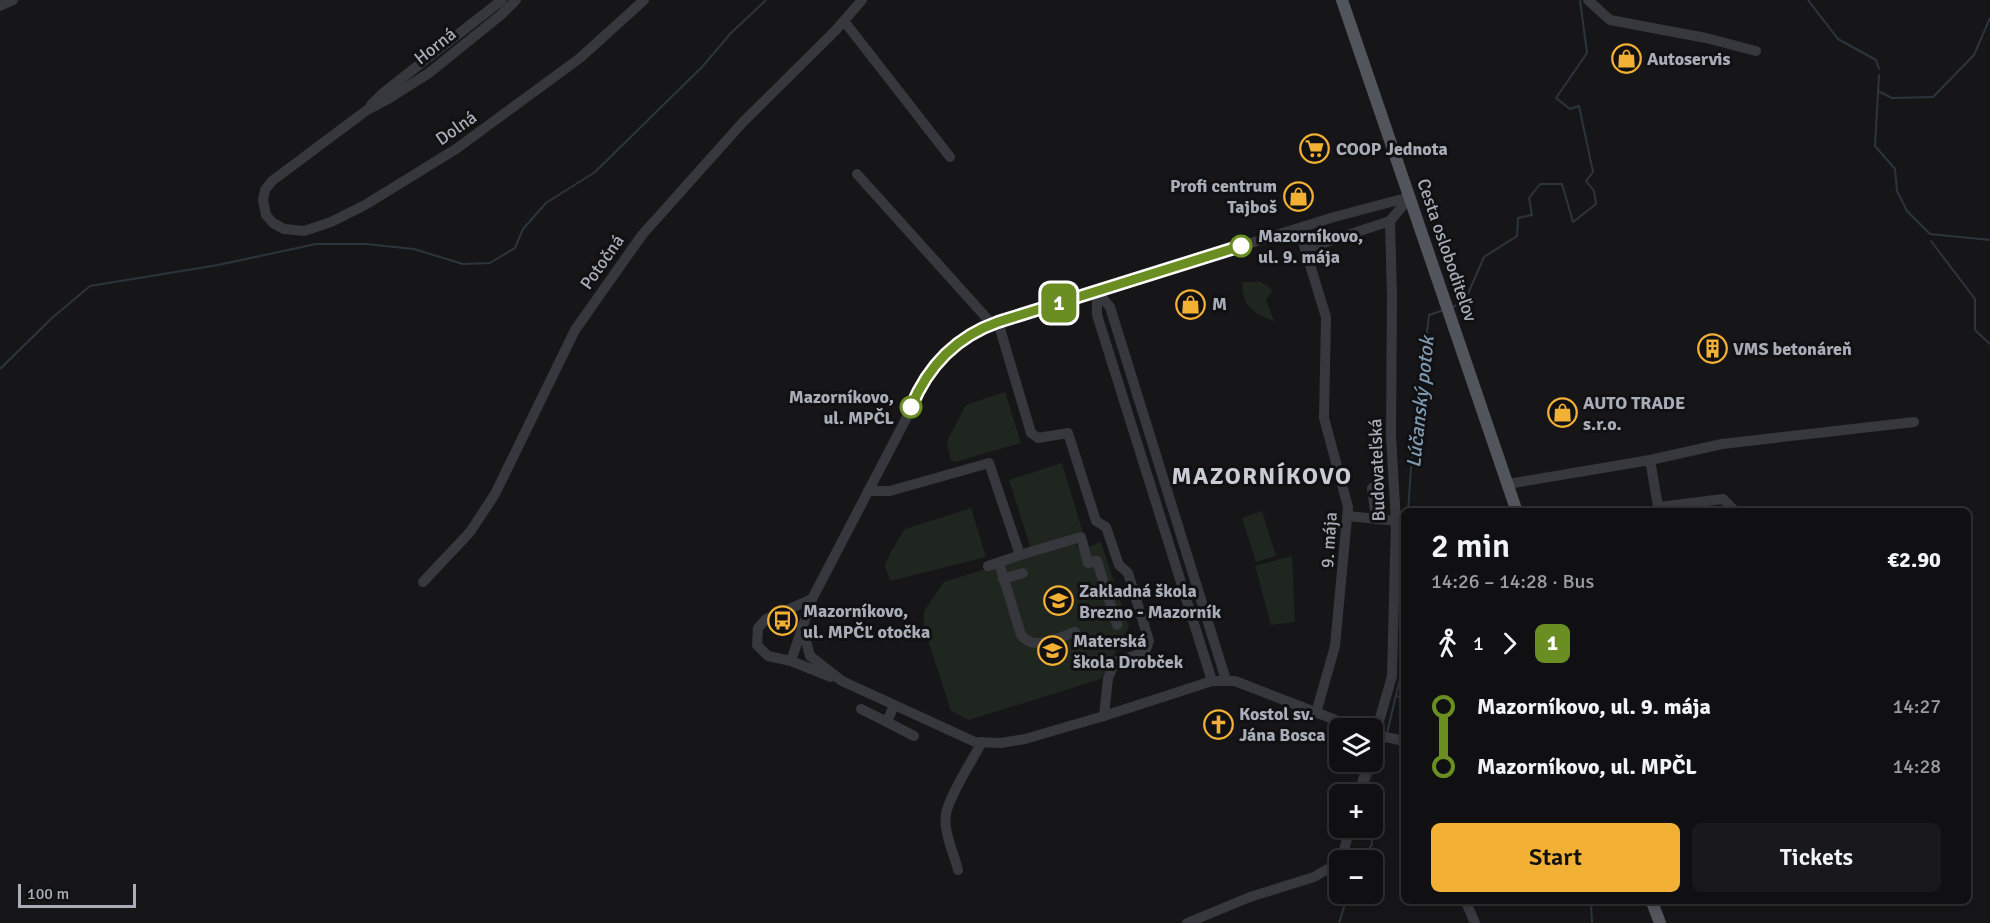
<!DOCTYPE html>
<meta charset="utf-8">
<style>
body{margin:0;font-family:Signika,sans-serif;background:#19191b;color:#f1f3f6;height:100vh;display:flex;flex-direction:column;font-size:22px;white-space:nowrap}
*{box-sizing:border-box;margin:0}
p{font-size:20px;color:#9c9d9f}
.icon{flex:none;width:33px;height:33px;fill:none;stroke:currentColor;stroke-width:2;stroke-linecap:round;stroke-linejoin:round}
.map{position:relative;flex:1;overflow:hidden}
.panel{position:absolute;left:1401px;top:508px;width:570px;height:396px;display:flex;flex-direction:column;background:#101012;border-radius:9px;box-shadow:0 3px 9px #0003,0 0 0 2px #303032}
.panel>*{flex:none}
.badge{padding:0 12px;border-radius:9px;font-size:21px;line-height:39px}
.controls{position:absolute;left:1329px;top:718px;display:grid;gap:12px}
.controls a{display:grid;place-items:center;width:54px;height:54px;border-radius:9px;background:#101012;box-shadow:0 3px 9px #0003,0 0 0 2px #303032;font-size:30px}
.scale{position:absolute;left:18px;bottom:15px;width:118px;box-sizing:border-box;padding-left:6px;border:3px solid #a8adb8;border-top:0;font-size:16px;line-height:21px;white-space:nowrap;color:#a8adb8;-webkit-text-stroke:4px #111113;paint-order:stroke}
.map>.badge{position:absolute;translate:-50% -50%;box-shadow:0 0 0 3px #fff}
.legs{display:flex;align-items:center;gap:9px;height:66px;padding:0 30px;font-size:20px}
.legs p{margin-inline-start:auto}
.summary{display:flex;align-items:center;justify-content:space-between;height:102px;padding:0 30px}
h1{font-size:33px;font-weight:600;line-height:45px}
.action{display:flex;gap:12px;margin-top:auto;padding:12px 30px}
.action a{flex:1;height:69px;border-radius:9px;background:#f2b134;color:#111;font-size:24px;font-weight:600;line-height:69px;text-align:center}
.action a+a{background:#19191b;color:#f1f3f6}
ul{padding:0 30px;list-style:none}
li{display:flex;align-items:center;gap:21px;height:60px;font-size:22px}
li i{display:grid;place-items:center;width:9px;height:100%;margin:0 8px;background:currentColor}
li i::after{content:'';width:15px;height:15px;margin:-8px;border:4px solid;border-radius:50%;background:#101012}
li p{margin-inline-start:auto}
li:first-child i{background:linear-gradient(#0000 50%,currentColor 0)}
li:last-child i{background:linear-gradient(currentColor 50%,#0000 0)}
.map>svg:first-child{display:block}
.green{fill:#1e261f}
.lines{fill:none;stroke-linecap:round;stroke-linejoin:round}
.stream{stroke:#2c353c;stroke-width:2}
.minor{stroke:#37383d;stroke-width:10}
.major{stroke:#53555c;stroke-width:12}
.line-1-casing{stroke:#fff;stroke-width:14}
.line-1{stroke:#6b8e23;stroke-width:9}
.stop-1-dot{fill:#fff;stroke:#6b8e23;stroke-width:3}
.labels{text-anchor:middle;stroke-width:6;stroke-linejoin:round;paint-order:stroke}
.street-label{font-size:18px;fill:#a8adb8;stroke:#111113}
.poi-label{font-size:18px;font-weight:bold;fill:#a8adb8;stroke:#111113;text-anchor:start}
.stop-label{font-size:18px;font-weight:bold;fill:#a8adb8;stroke:#111113;text-anchor:start}
.water-label{font-size:20px;font-style:italic;fill:#7f9bb3;stroke:#111113}
.district-label{font-size:24px;font-weight:bold;letter-spacing:1.5px;fill:#c9ccd4;stroke:#111113}
</style>
<div class="map">
<svg width="1990" height="923" viewBox="0 0 1990 923">
<rect width="100%" height="100%" fill="#161618"/>
<g class="green">
<path d="M1243 282H1261L1273 290 1266 300 1274 321C1254 315 1240 304 1243 282Z"/>
<path d="M1005 392 1021 443 955 462 951 460 947 445 948 439 966 405Z"/>
<path d="M1062 463 1083 533 1031 549 1009 480Z"/>
<path d="M971 508 986 557 890 581 885 566 890 553 905 529Z"/>
<path d="M1262 511 1276 556 1256 562 1242 518Z"/>
<path d="M1074 542 1080 550 1101 542 1129 627 1101 679 969 720 951 711 924 628V611L944 582 989 568 1003 569 1007 563Z"/>
<path d="M1292 556 1295 622 1271 625 1255 566Z"/>
</g>
<g class="lines">
<g class="stream">
<path d="M1808 0 1838 39 1876 60 1879 69"/>
<path d="M1879 75 1875 146 1895 169 1897 191 1907 211 1930 234 1990 240"/>
<path d="M1878 91 1892 98 1933 97 1974 55 1990 18"/>
<path d="M1931 241 1975 299V330L1990 344"/>
<path d="M1452 307 1464 303 1484 257 1517 236 1518 218 1532 215 1529 198 1540 184H1562L1573 222 1596 204 1594 191 1586 181 1593 172 1579 106 1570 109 1556 98 1587 53 1580 0"/>
<path d="M0 369 52 318 90 286 218 265 316 244H366L414 249 463 264 490 263 515 248 523 229 546 203 595 172 702 67 731 33 766 0"/>
<path d="M1408 512 1412 454 1429 315 1444 310"/>
<path d="M1397 696 1404 700"/>
<path d="M1387 733 1404 662"/>
<path d="M1369 795 1368 782 1385 741"/>
<path d="M1363 861 1372 844 1371 828"/>
<path d="M1591 902 1592 923"/>
<path d="M1339 923 1348 894"/>
</g>
<g class="minor">
<path d="M516 0 502 14 429 73 388 99 367 110 272 181 265 190 263 200 266 215 273 223 284 229 304 231 331 222 365 205 456 149 580 58 644 0"/>
<path d="M1588 0 1610 20 1706 38 1756 51"/>
<path d="M0 6 13 0"/>
<path d="M844 21 950 157"/>
<path d="M371 105 383 93 502 0"/>
<path d="M857 174 992 324"/>
<path d="M1299 229 1326 317 1324 418 1348 507 1335 646 1316 713"/>
<path d="M1305 249 1390 221"/>
<path d="M1097 292 1110 307 1226 680"/>
<path d="M1097 292V315L1212 681"/>
<path d="M998 322 1031 433 1038 438 1068 433 1096 521 1106 527 1119 565 1128 573 1149 641 1145 652 1115 662 1108 678 1104 716"/>
<path d="M1650 460 1659 512"/>
<path d="M1508 484 1650 460 1722 444 1914 422"/>
<path d="M1372 488 1376 519"/>
<path d="M868 491H890L989 463 1020 555 1081 537 1088 563 1097 561 1117 625"/>
<path d="M1659 507 1723 499 1736 512"/>
<path d="M1348 516 1396 521"/>
<path d="M999 563 1021 635C1034 652 1057 638 1075 632"/>
<path d="M988 566 1020 555"/>
<path d="M1003 579 1023 573"/>
<path d="M423 582 470 532 495 494 575 330 642 235 743 122 835 31 862 0"/>
<path d="M812 599 766 619 758 628 757 645 768 656 791 661 831 677"/>
<path d="M803 630 810 656 842 681 975 742 1001 743 1025 739 1104 716 1212 681H1235L1359 729"/>
<path d="M791 661 812 599 908 415 923 380 944 354 963 339 998 322 1334 217 1410 197"/>
<path d="M861 709 887 722 894 705"/>
<path d="M887 722 914 736"/>
<path d="M1372 734 1404 741"/>
<path d="M1372 746 1392 676 1396 521 1391 436 1392 296 1390 221 1410 197"/>
<path d="M1359 795 1368 762"/>
<path d="M1341 861 1350 828"/>
<path d="M958 870C954 853 943 832 946 814 949 796 973 759 982 742"/>
<path d="M1466 902 1475 923"/>
<path d="M1187 923 1250 897 1314 877 1340 862"/>
</g>
<g class="major">
<path d="M1342 0 1517 512"/>
<path d="M1652 902 1660 923"/>
</g>
</g>
<g class="lines">
<defs>
<path id="line-1" d="M911 407C928 366 955 337 998 322L1241 246"/>
</defs>
<use href="#line-1" class="line-1-casing"/>
<use href="#line-1" class="line-1"/>
</g>
<defs>
<symbol id="shop-ring" viewBox="-11 -11 22 22"><circle r="9.5" fill="#111113" stroke="#f2b134" stroke-width="1.5"/><path d="M-5-2.5h2.3a2.7 3.5 0 0 1 5.4 0H5L5.5 6h-11ZM-1.5-2.5h3a1.5 2.3 0 0 0-3 0Z" fill="#f2b134"/></symbol>
<symbol id="supermarket-ring" viewBox="-11 -11 22 22"><circle r="9.5" fill="#111113" stroke="#f2b134" stroke-width="1.5"/><path d="M-6-5.5h2.5l.6 2H6L4.5 2H-2.5L-4.4-4H-6ZM-1.5 3.2a1.3 1.3 0 1 0 .1 0ZM3 3.2a1.3 1.3 0 1 0 .1 0Z" fill="#f2b134"/></symbol>
<symbol id="building-ring" viewBox="-11 -11 22 22"><circle r="9.5" fill="#111113" stroke="#f2b134" stroke-width="1.5"/><path d="M-4-6H4V6H1V3H-1V6H-4ZM-2.5-4.3h1.7v1.8h-1.7ZM.8-4.3h1.7v1.8H.8ZM-2.5-1h1.7V.8h-1.7ZM.8-1h1.7V.8H.8Z" fill="#f2b134"/></symbol>
<symbol id="school-ring" viewBox="-11 -11 22 22"><circle r="9.5" fill="#111113" stroke="#f2b134" stroke-width="1.5"/><path d="M0-5L7-2L0 1L-7-2ZM-4 1L0 2.5L4 1V4Q0 6-4 4Z" fill="#f2b134"/></symbol>
<symbol id="bus-ring" viewBox="-11 -11 22 22"><circle r="9.5" fill="#111113" stroke="#f2b134" stroke-width="1.5"/><path d="M-5-6H5V4H4V6H2V4H-2V6H-4V4H-5ZM-3.5-4V0h7V-4ZM-3.5 1.2v1.5H-2V1.2ZM2 1.2v1.5H3.5V1.2Z" fill="#f2b134"/></symbol>
<symbol id="church-ring" viewBox="-11 -11 22 22"><circle r="9.5" fill="#111113" stroke="#f2b134" stroke-width="1.5"/><path d="M-1.2-6h2.4v3.5h3.3v2.4h-3.3V6h-2.4V-.1h-3.3v-2.4h3.3Z" fill="#f2b134"/></symbol>
</defs>
<g fill-rule="evenodd">
<use href="#shop-ring" x="1610" y="42" width="33" height="33"/>
<use href="#supermarket-ring" x="1298" y="132" width="33" height="33"/>
<use href="#shop-ring" x="1282" y="180" width="33" height="33"/>
<use href="#shop-ring" x="1174" y="288" width="33" height="33"/>
<use href="#building-ring" x="1696" y="332" width="33" height="33"/>
<use href="#shop-ring" x="1546" y="396" width="33" height="33"/>
<use href="#school-ring" x="1042" y="584" width="33" height="33"/>
<use href="#bus-ring" x="766" y="604" width="33" height="33"/>
<use href="#school-ring" x="1036" y="634" width="33" height="33"/>
<use href="#church-ring" x="1202" y="708" width="33" height="33"/>
</g>
<g class="stop-1-dot">
<circle cx="1241" cy="246" r="10"/>
<circle cx="911" cy="407" r="10"/>
</g>
<g class="labels">
<g class="street-label">
<text transform="translate(435 46) rotate(-38)" y="6">Horná</text>
<text transform="translate(456 128) rotate(-35)" y="6">Dolná</text>
<text transform="translate(1447 250) rotate(71)" y="6">Cesta osloboditeľov</text>
<text transform="translate(602 262) rotate(-55)" y="6">Potočná</text>
<text transform="translate(1377 470) rotate(-92)" y="6">Budovateľská</text>
<text transform="translate(1329 540) rotate(-86)" y="6">9. mája</text>
</g>
<g class="poi-label">
<text x="1647" y="65">Autoservis</text>
<text x="1336" y="155">COOP Jednota</text>
<text x="1277" y="192" text-anchor="end">Profi centrum<tspan x="1277" dy="21">Tajboš</tspan></text>
<text x="1212" y="310">M</text>
<text x="1733" y="355">VMS betonáreň</text>
<text x="1583" y="409">AUTO TRADE<tspan x="1583" dy="21">s.r.o.</tspan></text>
<text x="1079" y="597">Zakladná škola<tspan x="1079" dy="21">Brezno - Mazorník</tspan></text>
<text x="803" y="617">Mazorníkovo,<tspan x="803" dy="21">ul. MPČĽ otočka</tspan></text>
<text x="1073" y="647">Materská<tspan x="1073" dy="21">škola Drobček</tspan></text>
<text x="1239" y="720">Kostol sv.<tspan x="1239" dy="21">Jána Bosca</tspan></text>
</g>
<g class="stop-label">
<text x="1258" y="242">Mazorníkovo,<tspan x="1258" dy="21">ul. 9. mája</tspan></text>
<text x="894" y="403" text-anchor="end">Mazorníkovo,<tspan x="894" dy="21">ul. MPČL</tspan></text>
</g>
<g class="water-label">
<text transform="translate(1420 402) rotate(-84)" y="7">Lúčanský potok</text>
</g>
<g class="district-label">
<text x="1262" y="484">MAZORNÍKOVO</text>
</g>
</g>
</svg>
<div class="controls">
<a><svg class="icon" aria-label="layers" viewBox="0 0 24 24"><path d="M12 4l9 5-9 5-9-5zM3 14l9 5 9-5"/></svg></a>
<a>+</a>
<a>−</a>
</div>
<div class="scale">100 m</div>
<b class="badge" style="left:1059px;top:303px;background:#6b8e23;color:#fff">1</b>
<section class="panel">
<div class="summary"><div><h1>2 min</h1><p>14:26 – 14:28 · Bus</p></div><b>€2.90</b></div>
<div class="legs"><svg class="icon" aria-label="walk" viewBox="0 0 24 24"><circle cx="13" cy="4" r="2"/><path d="M13 8l-2 6 4 7M11 14l-3 7M7 12l3-4h3l4 4"/></svg>1<svg class="icon" aria-label="forward" viewBox="0 0 24 24"><path d="M9 5l7 7-7 7"/></svg><b class="badge" style="background:#6b8e23;color:#fff">1</b></div>
<ul>
<li><i style="color:#6b8e23"></i><b>Mazorníkovo, ul. 9. mája</b><p>14:27</p></li>
<li><i style="color:#6b8e23"></i><b>Mazorníkovo, ul. MPČL</b><p>14:28</p></li>
</ul>
<div class="action"><a>Start</a><a>Tickets</a></div>
</section>
</div>
